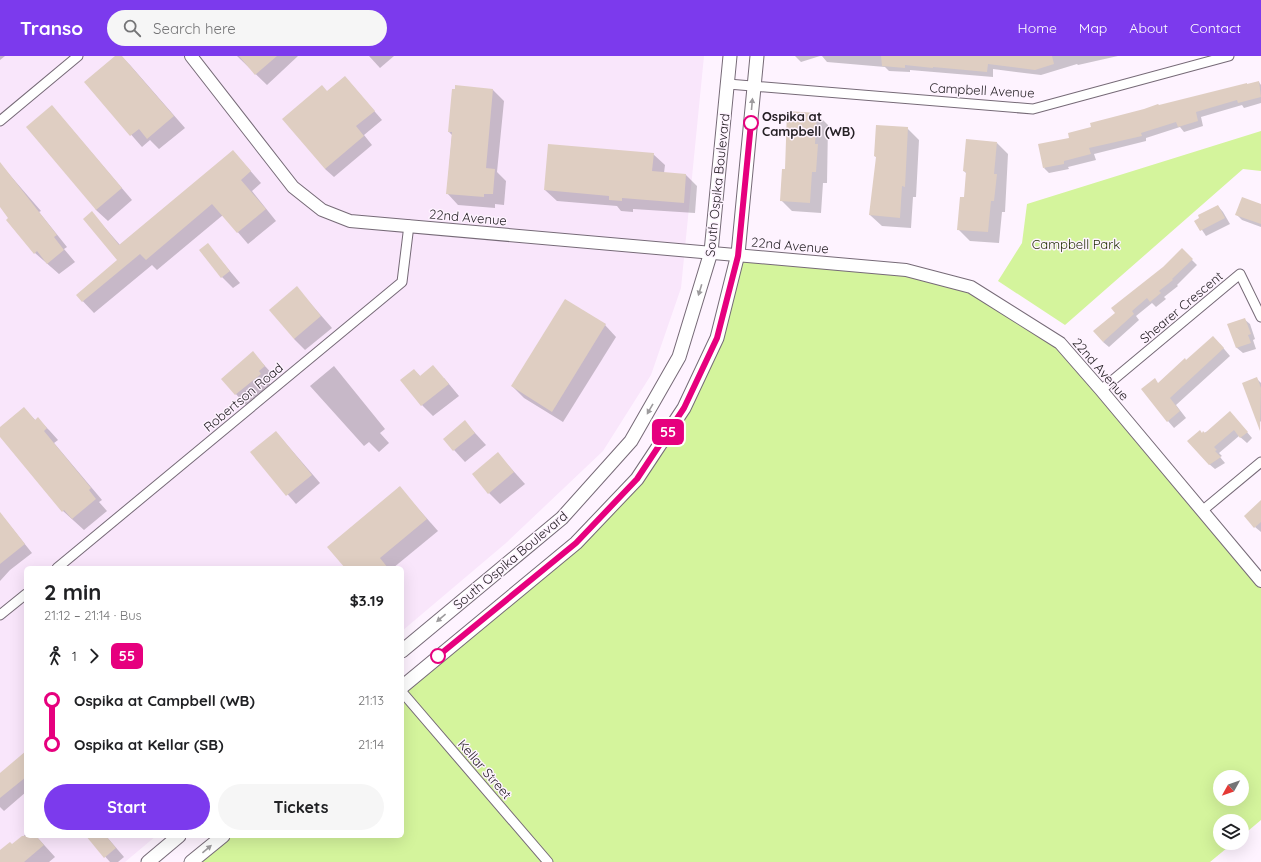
<!DOCTYPE html>
<meta charset="utf-8">
<style>
body{margin:0;font-family:Quicksand,sans-serif;background:#f6f6f6;color:#202124;height:100vh;display:flex;flex-direction:column;font-size:15px;white-space:nowrap}
*{box-sizing:border-box;margin:0}
p{font-size:13px;color:#757577}
.icon{flex:none;width:22px;height:22px;fill:none;stroke:currentColor;stroke-width:2;stroke-linecap:round;stroke-linejoin:round}
.map{position:relative;flex:1;overflow:hidden}
.details{position:absolute;left:24px;top:510px;width:380px;height:272px;display:flex;flex-direction:column;background:#fff;border-radius:6px;box-shadow:0 4px 16px #0002}
.details>*{flex:none}
.badge{padding:0 8px;border-radius:6px;font-size:14px;line-height:26px}
.needle{width:26px;rotate:230deg}
.buttons{position:absolute;left:1213px;top:714px;display:grid;gap:8px}
.buttons a{display:grid;place-items:center;width:36px;height:36px;border-radius:50%;background:#fff;box-shadow:0 4px 16px #0002;font-size:20px}
.map>.badge{position:absolute;translate:-50% -50%;box-shadow:0 0 0 2px #fff}
.legs{display:flex;align-items:center;gap:6px;height:44px;padding:0 20px;font-size:13px}
.legs p{margin-inline-start:auto}
.head{display:flex;align-items:center;justify-content:space-between;height:68px;padding:0 20px}
h1{font-size:22px;font-weight:700;line-height:30px}
.cta{display:flex;gap:8px;margin-top:auto;padding:8px 20px}
.cta a{flex:1;height:46px;border-radius:24px;background:#7c3aed;color:#fff;font-size:16px;font-weight:700;line-height:46px;text-align:center}
.cta a+a{background:#f6f6f6;color:#202124}
ul{padding:0 20px;list-style:none}
li{display:flex;align-items:center;gap:14px;height:44px;font-size:15px}
li i{display:grid;place-items:center;width:6px;height:100%;margin:0 5px;background:currentColor}
li i::after{content:'';width:10px;height:10px;margin:-5px;border:3px solid;border-radius:50%;background:#fff}
li p{margin-inline-start:auto}
li:first-child i{background:linear-gradient(#0000 50%,currentColor 0)}
li:last-child i{background:linear-gradient(currentColor 50%,#0000 0)}
header{display:flex;align-items:center;gap:24px;box-sizing:border-box;height:56px;padding:0 20px;background:#7c3aed;color:#fff}
header strong{font-size:19px}
nav{display:flex;gap:22px;margin-inline-start:auto;font-size:14px}
.search{width:280px;height:36px;background:#f6f6f6;display:flex;align-items:center;gap:10px;box-sizing:border-box;padding:0 14px;border-radius:22px;color:#757577;font-size:15px}
.map>svg:first-child{display:block}
.built{fill:#f9e6fb}
.green{fill:#d4f49c;fill-rule:evenodd}
.shadow{fill:#0003}
.building{fill:#dfcec2}
.lines{fill:none;stroke-linecap:round;stroke-linejoin:round}
.minor-casing{stroke:#766a77;stroke-width:11}
.tertiary-casing{stroke:#766a77;stroke-width:14}
.secondary-casing{stroke:#766a77;stroke-width:15}
.minor{stroke:#fff;stroke-width:9}
.tertiary{stroke:#fff;stroke-width:12}
.secondary{stroke:#fff;stroke-width:13}
.oneway{fill:#9d9b9d}
.line-1-casing{stroke:#fff;stroke-width:9}
.line-1{stroke:#e6007e;stroke-width:6}
.stop-1-dot{fill:#fff;stroke:#e6007e;stroke-width:2}
.labels{text-anchor:middle;stroke-width:3;stroke-linejoin:round;paint-order:stroke}
.street-label{font-size:13px;fill:#252025;stroke:#fef3ff}
.stop-label{font-size:13px;font-weight:bold;fill:#252025;stroke:#fef3ff;text-anchor:start}
.park-label{font-size:13px;fill:#233007;stroke:#fef3ff}
</style>
<header>
<strong>Transo</strong>
<div class="search"><svg class="icon" aria-label="search" viewBox="0 0 24 24"><circle cx="10" cy="10" r="6"/><path d="M15 15l6 6"/></svg>Search here</div>
<nav><a>Home</a><a>Map</a><a>About</a><a>Contact</a></nav>
</header>
<div class="map">
<svg width="1261" height="806" viewBox="0 0 1261 806">
<rect width="100%" height="100%" fill="#fef3ff"/>
<path class="built" d="M0 0H704L681 232 651 319 603 395 506 487 402 575V512H26V780H156L125 806H0Z"/>
<g class="green">
<path d="M1261 75V115L1243 113 1065 269 998 225 1022 187 1027 148Z"/>
<path d="M738 202 934 218 1042 274 1261 524V764L1242 780V765H1220V787H1233L1210 806H194L225 780H402V633L564 494 631 424 708 307ZM1220 721H1242V743H1220Z"/>
</g>
<g class="shadow">
<path d="M0 0H5L0 4Z"/>
<path d="M117 0H121L130 9 185 72 159 93 150 84 142 91 85 26Z"/>
<path d="M237 0H298L267 29Z"/>
<path d="M369 0H394L380 12Z"/>
<path d="M795 0H820L801 6Z"/>
<path d="M822 0H1118L1078 9 1077 8 1041 19 993 13V21L910 14V16L889 15 885 11 827 6Z"/>
<path d="M345 21 382 64 364 79 372 89 334 121 325 113 327 36Z"/>
<path d="M1259 26 1261 29V47L1244 52 1242 49 1201 61 1203 70 1184 76 1180 71 1146 82V85L1094 98 1096 104 1068 111 1069 113 1049 117 1044 112 1070 83 1159 50Z"/>
<path d="M456 34H493L504 45 497 116 506 125 504 149 495 148V152L458 149 447 137 452 79 449 76Z"/>
<path d="M52 50 132 144 108 165 96 154Z"/>
<path d="M817 58 828 69 827 127H823L821 157 792 155 781 144Z"/>
<path d="M907 72 919 84 916 141H913L911 172 882 170 870 159 877 102 875 100Z"/>
<path d="M997 87 1008 98 1005 156H1002L999 187 970 185 958 173 965 142 967 118 964 115Z"/>
<path d="M233 95 261 127 252 135 276 165 248 188 223 159 157 214 152 209 94 257 77 239 119 204 92 157 120 189Z"/>
<path d="M653 98 665 109 664 117 686 119 697 130 695 157 633 153V156L621 155 617 150 557 145 545 134Z"/>
<path d="M2 110 41 155 39 156 67 191 64 193 75 206 59 218 35 197 0 150V111Z"/>
<path d="M1261 149V171L1242 164 1236 158Z"/>
<path d="M1218 150 1223 156 1230 168 1206 180 1196 165Z"/>
<path d="M208 189 240 227 233 232 222 221Z"/>
<path d="M1182 194 1197 209 1177 229 1178 230 1164 241 1166 243 1156 251 1152 247 1136 260 1139 264 1109 291 1103 286 1116 257Z"/>
<path d="M297 232 332 272 305 294 294 283Z"/>
<path d="M1244 263 1250 268 1255 283 1253 284 1256 293 1243 297 1237 292 1229 269Z"/>
<path d="M605 269 616 281 563 366 524 342 512 330Z"/>
<path d="M1220 288 1230 300 1176 349 1186 362 1174 372 1168 365 1159 328Z"/>
<path d="M253 297 275 321 269 327 271 329 247 350 222 323Z"/>
<path d="M334 310 385 373 380 377 389 387 379 396 369 386 364 390 310 330Z"/>
<path d="M414 314 421 321 444 322 459 340 433 360 422 349Z"/>
<path d="M1257 323 1261 327V366L1256 361Z"/>
<path d="M24 352 36 365 38 363 49 374 58 384 54 387 102 444 99 446 107 455 84 474 63 455 0 379V372Z"/>
<path d="M1235 362 1252 382 1247 387 1239 380 1219 397 1222 400 1220 401 1225 407 1215 413 1209 408 1202 378Z"/>
<path d="M465 366 486 389 465 406 444 383Z"/>
<path d="M276 376 320 427 296 448 252 397Z"/>
<path d="M498 398 525 428 500 448 489 437Z"/>
<path d="M399 431 438 475 393 512H346Z"/>
<path d="M1261 445V476L1255 471Z"/>
<path d="M0 457 32 497 10 514 0 525Z"/>
<path d="M26 696V736L4 755 0 751V718Z"/>
<path d="M26 778V780H36L55 801 49 806H0V795L12 790Z"/>
<path d="M87 780H106L124 801 118 806H110Z"/>
</g>
<g class="building">
<path d="M115 0H122L174 60 147 83 139 73 130 80 84 26Z"/>
<path d="M239 0H277L255 19Z"/>
<path d="M881 0H1052L1054 8 1035 14 988 8 987 16 933 11V12L905 9V12L882 10Z"/>
<path d="M345 20 375 55 356 70 364 80 325 113 282 63 322 29 327 35Z"/>
<path d="M1259 25 1261 41 1238 47 1237 44 1196 56 1198 65 1178 71 1176 66 1141 77 1142 80 1089 92 1091 98 1064 105V108L1043 112 1038 88 1069 82 1068 77 1091 71 1090 67 1144 53 1158 48 1159 49 1247 27V28Z"/>
<path d="M455 29 493 33 486 112 495 113 493 138H484V141L446 138 452 76H448L452 33H455Z"/>
<path d="M52 49 122 132 96 154 26 71Z"/>
<path d="M787 55 817 57 815 88H818L816 116H812L810 147 780 145 782 113H785Z"/>
<path d="M876 69 908 71 905 131 902 130 900 162 869 159 876 101 874 100Z"/>
<path d="M966 83 997 86 994 118H997L994 145H991L988 176 957 174 960 141H964L966 116 963 115Z"/>
<path d="M548 88 654 97 652 115 686 118 684 147 622 142V145L609 144V140L544 134Z"/>
<path d="M233 94 251 115 241 124 266 153 237 177 212 148 146 204 140 198 82 246 76 239 117 204 83 163 92 155 119 189Z"/>
<path d="M0 106 57 179 54 181 64 194 47 208 37 195 34 198 6 164 8 162 0 151Z"/>
<path d="M1242 141 1261 148V168L1235 159Z"/>
<path d="M1218 149 1225 162 1200 175 1194 165 1199 162 1198 159Z"/>
<path d="M208 187 230 215 221 222 199 194Z"/>
<path d="M1182 192 1193 203 1172 223 1173 224 1159 235 1161 237 1150 246 1147 242 1132 255 1134 258 1103 286 1093 275 1115 257 1111 252 1163 211Z"/>
<path d="M297 230 321 260 294 283 269 254Z"/>
<path d="M565 243 606 268 552 356 511 330Z"/>
<path d="M1245 262 1251 278 1248 279 1251 287 1236 292 1227 268Z"/>
<path d="M1213 280 1224 292 1170 342 1180 355 1167 366 1141 333 1155 322 1158 327 1185 302 1186 304Z"/>
<path d="M253 295 265 310 259 315 261 318 235 339 221 323Z"/>
<path d="M433 309 449 328 421 350 400 324 414 313 420 320Z"/>
<path d="M1257 321 1261 332 1260 375 1242 327Z"/>
<path d="M24 351 35 364 38 361 47 372 44 375 91 432 89 434 96 443 72 463 64 454 62 456 0 381V371Z"/>
<path d="M1230 355 1248 376 1240 382 1234 374 1214 391 1217 394 1215 395 1221 401 1209 409 1187 385 1200 374 1202 377 1203 375 1205 377Z"/>
<path d="M465 364 475 377 453 395 443 383Z"/>
<path d="M276 375 312 419 286 440 250 396Z"/>
<path d="M498 396 514 416 488 438 472 418Z"/>
<path d="M400 430 427 463 380 502 388 512H345L327 491Z"/>
<path d="M1261 444V466L1254 472 1244 460Z"/>
<path d="M0 456 25 488 0 508Z"/>
<path d="M26 695V721L0 742V717Z"/>
<path d="M22 780H36L44 789 24 806H0V794L10 786 12 788Z"/>
<path d="M86 780H106L116 792 104 802Z"/>
</g>
<g class="lines">
<defs>
<g id="minor">
<path d="M728 28 1033 53 1229 0"/>
<path d="M0 65 78 0"/>
<path d="M1101 334 1240 218 1261 261"/>
<path d="M1202 455 1261 406"/>
<path d="M57 512 402 226 409 169"/>
<path d="M0 559 26 538"/>
<path d="M402 636 548 806"/>
</g>
<path id="tertiary" d="M191 0 293 131 322 154 350 165 906 214 971 231 1060 287 1101 334 1261 525"/>
<g id="secondary">
<path d="M402 595 562 462 631 385 679 301 711 196 730 0"/>
<path d="M402 631 576 487 637 423 684 352 717 282 738 198 757 0"/>
<path d="M148 806 179 780"/>
<path d="M191 806 223 780"/>
</g>
</defs>
<use href="#minor" class="minor-casing"/>
<use href="#tertiary" class="tertiary-casing"/>
<use href="#secondary" class="secondary-casing"/>
<use href="#minor" class="minor"/>
<use href="#tertiary" class="tertiary"/>
<use href="#secondary" class="secondary"/>
</g>
<defs><path id="oneway-solid" d="M-6-.8H1V-3.2L6.5 0L1 3.2V.8H-6Z"/></defs>
<g class="oneway">
<use href="#oneway-solid" transform="translate(752 48) rotate(-85)"/>
<use href="#oneway-solid" transform="translate(700 234) rotate(107)"/>
<use href="#oneway-solid" transform="translate(650 353) rotate(120)"/>
<use href="#oneway-solid" transform="translate(441 562) rotate(140)"/>
<use href="#oneway-solid" transform="translate(207 793) rotate(-40)"/>
</g>
<g class="lines">
<defs>
<path id="line-1" d="M438 600 576 487 637 423 684 352 717 282 738 200 751 67"/>
</defs>
<use href="#line-1" class="line-1-casing"/>
<use href="#line-1" class="line-1"/>
</g>
<g class="stop-1-dot">
<circle cx="751" cy="67" r="7"/>
<circle cx="438" cy="600" r="7"/>
</g>
<g class="labels">
<g class="street-label">
<text transform="translate(982 34) rotate(3)" y="5">Campbell Avenue</text>
<text transform="translate(717 129) rotate(-84)" y="5">South Ospika Boulevard</text>
<text transform="translate(468 161) rotate(5)" y="5">22nd Avenue</text>
<text transform="translate(790 189) rotate(5)" y="5">22nd Avenue</text>
<text transform="translate(1181 251) rotate(-40)" y="5">Shearer Crescent</text>
<text transform="translate(1101 313) rotate(49)" y="5">22nd Avenue</text>
<text transform="translate(243 341) rotate(-40)" y="5">Robertson Road</text>
<text transform="translate(510 504) rotate(-40)" y="5">South Ospika Boulevard</text>
<text transform="translate(485 713) rotate(49)" y="5">Kellar Street</text>
</g>
<g class="stop-label">
<text x="762" y="65">Ospika at<tspan x="762" dy="15">Campbell (WB)</tspan></text>
</g>
<g class="park-label">
<text x="1076" y="193">Campbell Park</text>
</g>
</g>
</svg>
<div class="buttons">
<a><svg class="needle" viewBox="-14 -14 28 28"><path d="M0-13l5 13h-10z" fill="#e53935"/><path d="M0 13l5-13h-10z" fill="#757577"/></svg></a>
<a><svg class="icon" aria-label="layers" viewBox="0 0 24 24"><path d="M12 4l9 5-9 5-9-5zM3 14l9 5 9-5"/></svg></a>
</div>
<b class="badge" style="left:668px;top:376px;background:#e6007e;color:#fff">55</b>
<section class="details">
<div class="head"><div><h1>2 min</h1><p>21:12 – 21:14 · Bus</p></div><b>$3.19</b></div>
<div class="legs"><svg class="icon" aria-label="walk" viewBox="0 0 24 24"><circle cx="13" cy="4" r="2"/><path d="M13 8l-2 6 4 7M11 14l-3 7M7 12l3-4h3l4 4"/></svg>1<svg class="icon" aria-label="forward" viewBox="0 0 24 24"><path d="M9 5l7 7-7 7"/></svg><b class="badge" style="background:#e6007e;color:#fff">55</b></div>
<ul>
<li><i style="color:#e6007e"></i><b>Ospika at Campbell (WB)</b><p>21:13</p></li>
<li><i style="color:#e6007e"></i><b>Ospika at Kellar (SB)</b><p>21:14</p></li>
</ul>
<div class="cta"><a>Start</a><a>Tickets</a></div>
</section>
</div>
